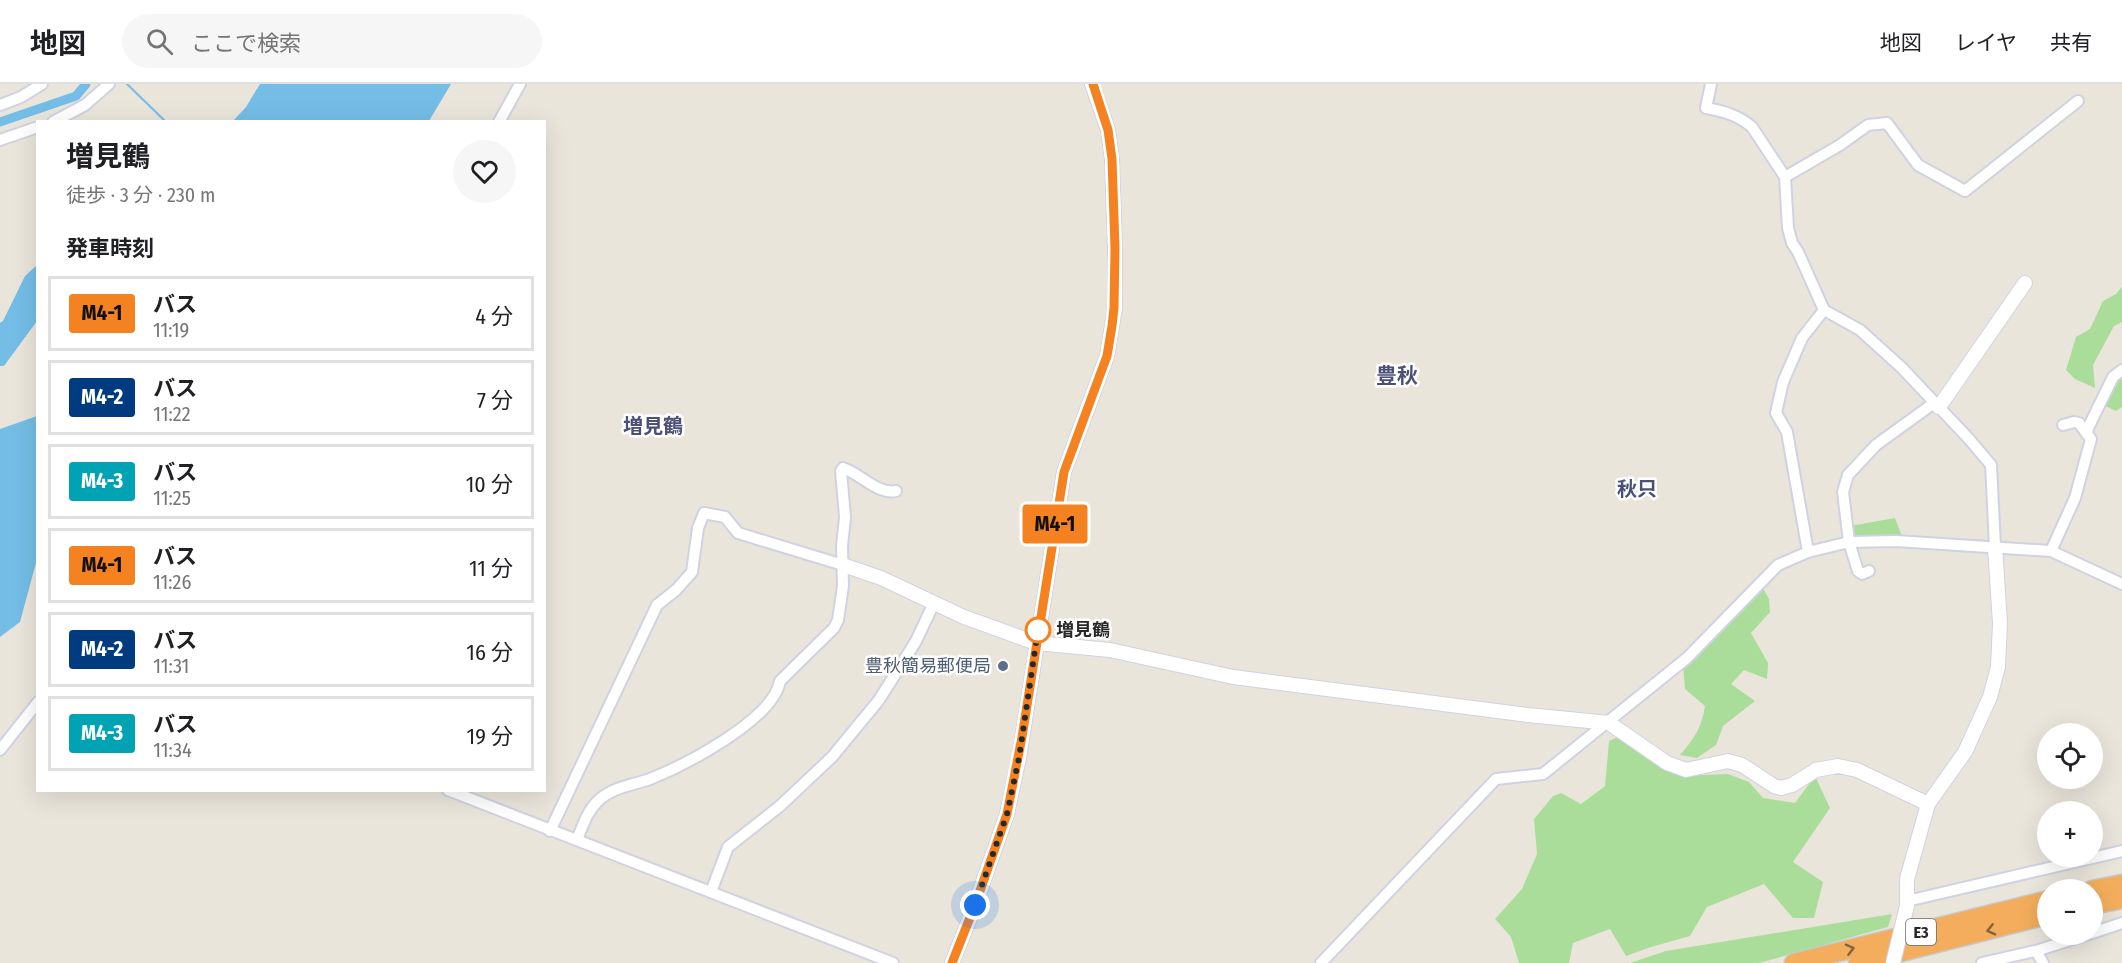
<!DOCTYPE html>
<html lang="ja">
<meta charset="utf-8">
<style>
body{margin:0;font-family:"Fira Sans Condensed","Noto Sans JP",sans-serif;background:#f6f6f6;color:#202124;height:100vh;display:flex;flex-direction:column;font-size:22px;white-space:nowrap}
*{box-sizing:border-box;margin:0}
p{font-size:20px;color:#757577}
.icon{flex:none;width:33px;height:33px;fill:none;stroke:currentColor;stroke-width:2;stroke-linecap:round;stroke-linejoin:round}
.map{position:relative;flex:1;overflow:hidden}
.drawer{position:absolute;left:36px;top:36px;width:510px;height:672px;display:flex;flex-direction:column;background:#fff;border-radius:0px;box-shadow:0 6px 24px #0002}
.drawer>*{flex:none}
.badge{padding:0 12px;border-radius:4px;font-size:21px;line-height:39px}
.fabs{position:absolute;left:2037px;top:639px;display:grid;gap:12px}
.fabs a{display:grid;place-items:center;width:66px;height:66px;border-radius:50%;background:#fff;box-shadow:0 6px 24px #0002;font-size:30px}
.you{position:absolute;width:30px;height:30px;margin:-15px;border:4px solid #fff;border-radius:50%;background:#1a73e8;box-shadow:0 0 0 9px #1a73e833}
.map>.badge{position:absolute;translate:-50% -50%;box-shadow:0 0 0 3px #fff}
h2{padding:0 30px;font-size:22px;line-height:54px}
.round{display:grid;place-items:center;flex:none;width:63px;height:63px;border-radius:32px;background:#f6f6f6}
.overview{display:flex;align-items:center;justify-content:space-between;height:102px;padding:0 30px}
h1{font-size:28px;font-weight:700;line-height:45px}
ul{padding:0;list-style:none}
li{display:flex;align-items:center;gap:18px;height:75px;margin:0 12px 9px;padding:0 18px;border:3px solid #e0e0e0;border-radius:0px}
li div{flex:1}
li b{display:block;font-size:22px}
li em{font-style:normal}
li .badge{min-width:66px;font-weight:700;text-align:center}
header{display:flex;align-items:center;gap:36px;box-sizing:border-box;height:84px;padding:0 30px;background:#fff;border-bottom:2px solid #e0e0e0}
header strong{font-size:28px}
nav{display:flex;gap:33px;margin-inline-start:auto;font-size:21px}
.search{width:420px;height:54px;background:#f6f6f6;display:flex;align-items:center;gap:15px;box-sizing:border-box;padding:0 21px;border-radius:33px;color:#757577;font-size:22px}
.map>svg:first-child{display:block}
.green{fill:#abdd9a}
.water{fill:#74bde6}
.lines{fill:none;stroke-linecap:round;stroke-linejoin:round}
.stream{stroke:#74bde6;stroke-width:2}
.canal{stroke:#74bde6;stroke-width:9}
.street-casing{stroke:#d0d2e1;stroke-width:14}
.secondary-casing{stroke:#d0d2e1;stroke-width:16}
.highway-casing{stroke:#c7c7c7;stroke-width:21}
.street{stroke:#fff;stroke-width:10}
.secondary{stroke:#fff;stroke-width:14}
.highway{stroke:#f3ad5c;stroke-width:18}
.secondary-bridge-casing{stroke:#d0d2e1;stroke-width:16;stroke-linecap:butt}
.secondary-bridge{stroke:#fff;stroke-width:14}
.oneway{stroke:#83643f}
.line-casing{stroke:#fff;stroke-width:14}
.line{stroke:#f58220;stroke-width:9}
.walk{stroke:#282828;stroke-width:6;stroke-dasharray:0 10.8}
.stop-dot{fill:#fff;stroke:#f58220;stroke-width:3}
.service-dot{fill:#5c6f8a;stroke:#fff;stroke-width:2}
.labels{text-anchor:middle;stroke-width:5;stroke-linejoin:round;paint-order:stroke}
.shield{fill:#fff;stroke:#686868;stroke-width:1.5}
.shield-label{font-size:16px;font-weight:bold;fill:#282828}
.stop-label{font-size:18px;font-weight:bold;fill:#282828;stroke:#fff;text-anchor:start}
.service-label{font-size:18px;fill:#4e5e75;stroke:#fff;text-anchor:end}
.neighbourhood-label{font-size:20px;font-weight:bold;fill:#4c4f76;stroke:#fff}
.quarter-label{font-size:21px;font-weight:bold;fill:#4c4f76;stroke:#fff}
</style>
<header>
<strong>地図</strong>
<div class="search"><svg class="icon" aria-label="search" viewBox="0 0 24 24"><circle cx="10" cy="10" r="6"/><path d="M15 15l6 6"/></svg>ここで検索</div>
<nav><a>地図</a><a>レイヤ</a><a>共有</a></nav>
</header>
<div class="map">
<svg width="2122" height="879" viewBox="0 0 2122 879">
<rect width="100%" height="100%" fill="#eae5db"/>
<g class="green">
<path d="M2122 203V238L2114 242 2093 281 2095 304 2075 295 2066 286 2076 253 2090 245 2103 217 2116 210Z"/>
<path d="M2122 291V323L2116 327 2103 321 2118 293Z"/>
<path d="M1895 434 1902 452 1851 453 1850 442Z"/>
<path d="M1763 504 1769 515 1770 528 1751 549 1768 579 1767 595 1744 586 1731 600 1755 617 1723 642 1716 661 1697 674 1680 671C1694 655 1702 643 1705 622L1685 605 1683 582Z"/>
<path d="M1620 652 1681 692 1728 690 1749 698 1763 714 1795 719 1815 692 1830 724 1793 778 1823 798 1814 834H1793L1764 800 1707 823 1690 852 1651 863 1626 872 1610 845 1573 859 1569 879H1519L1511 853 1495 835 1522 805 1537 770 1534 735 1553 712 1561 709 1581 720 1605 702 1609 657Z"/>
<path d="M1892 830 1888 843 1759 879H1630L1666 867Z"/>
</g>
<g class="water">
<path d="M260 0H451L429 37H233L246 23Z"/>
<path d="M37 181V237L4 282H0V239L3 237 25 192Z"/>
<path d="M37 332V475L20 538 0 553V345Z"/>
</g>
<g class="lines">
<path class="stream" d="M127 0 166 38"/>
<path class="canal" d="M0 38 76 12 86 0"/>
<defs>
<g id="street">
<path d="M1711 0 1706 24C1723 27 1738 31 1752 43L1785 93 1788 144 1792 159 1798 168 1824 226 1860 246 1902 284 1969 355 1991 381 1995 463"/>
<path d="M0 21 21 13 42 0"/>
<path d="M53 38 85 21 109 0"/>
<path d="M499 38 520 0"/>
<path d="M0 56 38 43"/>
<path d="M1785 93 1840 61 1868 41 1887 39 1918 81 1965 107 2078 17"/>
<path d="M2063 341 2074 338 2079 339 2087 350"/>
<path d="M2051 467 2075 414 2091 355 2087 350 2088 344 2113 293 2122 286"/>
<path d="M1808 468 1787 348 1776 329 1783 298 1802 254 1824 226"/>
<path d="M1869 487 1862 490 1858 487 1849 458 1843 408 1848 391 1876 361 1934 319"/>
<path d="M0 666 38 618"/>
<path d="M448 706 893 879"/>
<path d="M550 747 657 521 676 506 692 488 698 444 704 429 725 433 738 449 843 481"/>
<path d="M577 756C583 741 587 727 599 716 613 703 633 701 650 695 685 681 773 636 780 597L834 544 838 536 843 502 842 462 845 433 841 387 843 384C861 390 878 411 896 407"/>
<path d="M711 808 728 763 780 722 832 673 879 616 916 557 934 519"/>
<path d="M1907 817 2122 767"/>
<path d="M2092 849 2122 839"/>
<path d="M2036 867 2043 879"/>
<path d="M1321 879 1496 695 1543 690 1687 574 1778 481 1808 468 1849 458 1896 457 2051 467 2122 500"/>
<path d="M1982 879 2039 866 2089 850"/>
</g>
<g id="secondary">
<path d="M1939 323 2025 199"/>
<path d="M843 481 881 494 964 533 1036 559 1110 566 1233 593 1528 631 1609 639 1667 679 1686 686 1728 677 1742 681 1774 702 1781 704 1792 701 1816 686 1838 682 1857 686 1928 720"/>
<path d="M1907 822V795L1928 720 1965 668 1990 613 1998 583 2000 539 1995 463"/>
<path d="M952 879 975 821 1007 730 1019 674 1064 388 1107 272 1115 224V164L1112 75 1108 46 1092 0"/>
</g>
<g id="highway">
<path d="M2092 806 2122 800"/>
<path d="M2092 821 2122 815"/>
<path d="M1794 879 2048 816"/>
<path d="M1858 879 2048 831"/>
</g>
</defs>
<use href="#street" class="street-casing"/>
<use href="#secondary" class="secondary-casing"/>
<use href="#highway" class="highway-casing"/>
<use href="#street" class="street"/>
<use href="#secondary" class="secondary"/>
<use href="#highway" class="highway"/>
<defs>
<path id="secondary-bridge" d="M1893 879 1907 822"/>
</defs>
<use href="#secondary-bridge" class="secondary-bridge-casing"/>
<use href="#secondary-bridge" class="secondary-bridge"/>
</g>
<defs><path id="oneway-chevron" d="M-2-3.5L2.5 0L-2 3.5" fill="none" stroke-width="1.6" stroke-linecap="round" stroke-linejoin="round" transform="scale(1.5)"/></defs>
<g class="oneway">
<use href="#oneway-chevron" transform="translate(1991 846) rotate(166)"/>
<use href="#oneway-chevron" transform="translate(1850 865) rotate(-14)"/>
</g>
<g class="lines">
<defs>
<path id="line" d="M952 879 975 821 1007 730 1022 653 1064 388 1107 272 1112 242 1114 224 1115 164 1112 75 1108 46 1093 0"/>
</defs>
<use href="#line" class="line-casing"/>
<use href="#line" class="line"/>
<path class="walk" d="M975 821 1007 730 1019 674 1039 539 1038 546"/>
</g>
<circle class="stop-dot" cx="1038" cy="546" r="12"/>
<circle class="service-dot" cx="1003" cy="582" r="6"/>
<g class="labels">
<rect class="shield" x="1906" y="835" width="30" height="26" rx="4.5"/>
<g class="shield-label">
<text x="1921" y="854">E3</text>
</g>
<g class="stop-label">
<text x="1056" y="552">増見鶴</text>
</g>
<g class="service-label">
<text x="991" y="588">豊秋簡易郵便局</text>
</g>
<g class="neighbourhood-label">
<text x="653" y="349">増見鶴</text>
<text x="1637" y="412">秋只</text>
</g>
<g class="quarter-label">
<text x="1397" y="299">豊秋</text>
</g>
</g>
</svg>
<div class="fabs">
<a><svg class="icon" aria-label="locate" viewBox="0 0 24 24"><circle cx="12" cy="12" r="6"/><path d="M12 2v4M12 18v4M2 12h4M18 12h4"/></svg></a>
<a>+</a>
<a>−</a>
</div>
<div class="you" style="left:975px;top:821px"></div>
<b class="badge" style="left:1055px;top:440px;background:#f58220;color:#111">M4-1</b>
<section class="drawer">
<div class="overview"><div><h1>増見鶴</h1><p>徒歩 · 3 分 · 230 m</p></div><a class="round"><svg class="icon" aria-label="heart" viewBox="0 0 24 24"><path d="M12 20l-8-8c-3-5 5-10 8-4 3-6 11-1 8 4z"/></svg></a></div>
<h2>発車時刻</h2>
<ul>
<li><span class="badge" style="background:#f58220;color:#111">M4-1</span><div><b>バス</b><p>11:19</p></div><em>4 分</em></li>
<li><span class="badge" style="background:#003b80;color:#fff">M4-2</span><div><b>バス</b><p>11:22</p></div><em>7 分</em></li>
<li><span class="badge" style="background:#00a3b4;color:#fff">M4-3</span><div><b>バス</b><p>11:25</p></div><em>10 分</em></li>
<li><span class="badge" style="background:#f58220;color:#111">M4-1</span><div><b>バス</b><p>11:26</p></div><em>11 分</em></li>
<li><span class="badge" style="background:#003b80;color:#fff">M4-2</span><div><b>バス</b><p>11:31</p></div><em>16 分</em></li>
<li><span class="badge" style="background:#00a3b4;color:#fff">M4-3</span><div><b>バス</b><p>11:34</p></div><em>19 分</em></li>
</ul>
</section>
</div>
